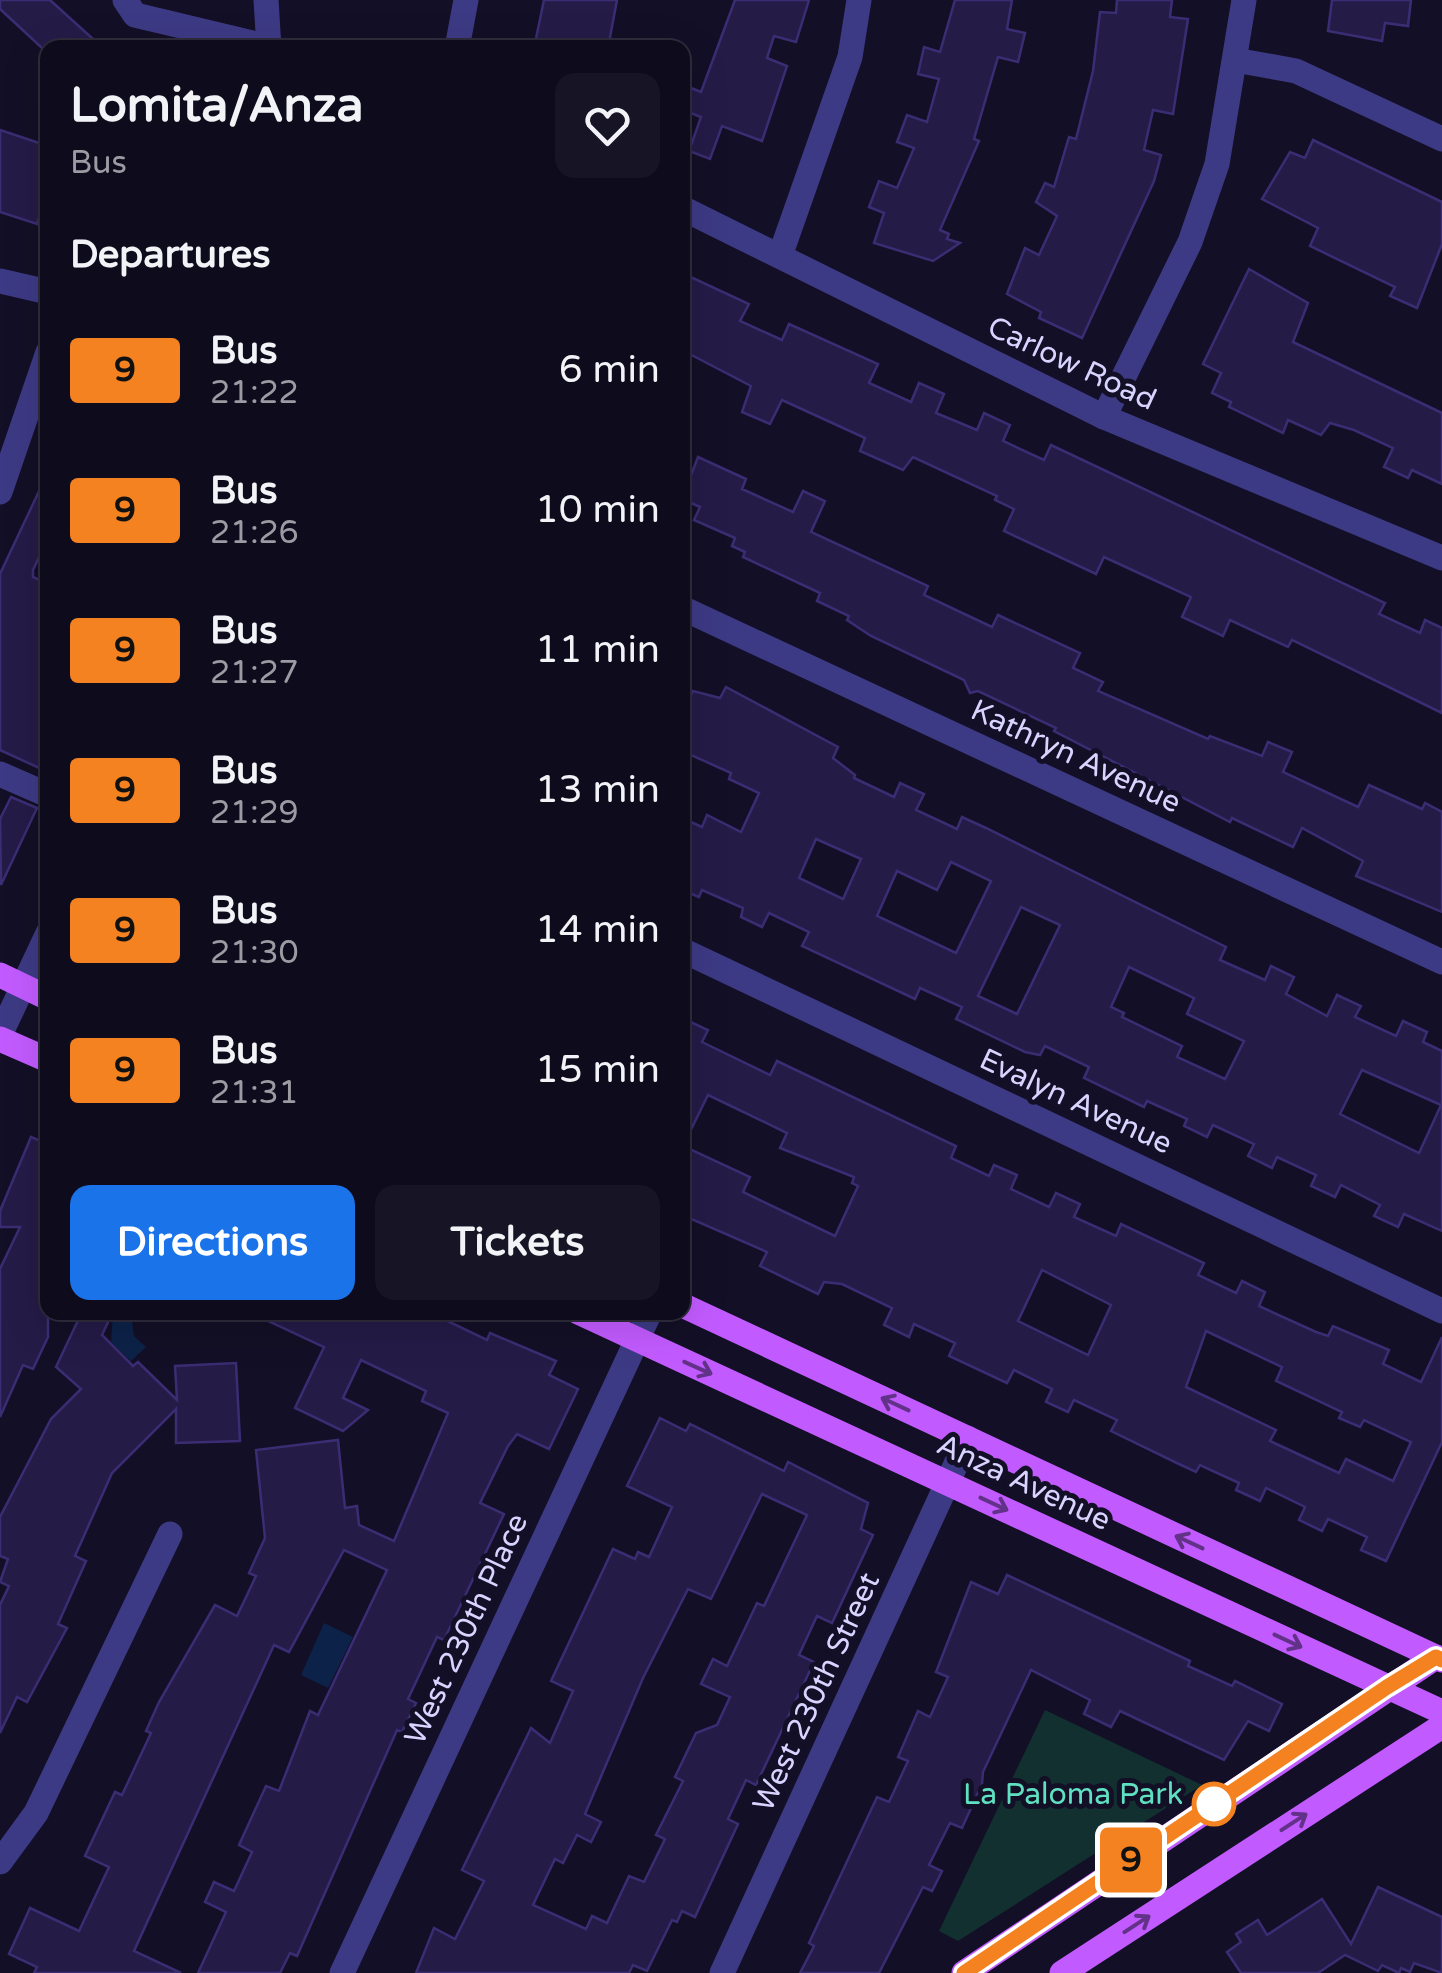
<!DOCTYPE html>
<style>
body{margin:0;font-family:"Varela Round",sans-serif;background:#171425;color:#f1f3f6;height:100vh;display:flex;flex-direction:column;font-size:38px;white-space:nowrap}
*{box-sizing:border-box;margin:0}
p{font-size:32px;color:#9b9ba3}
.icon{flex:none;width:55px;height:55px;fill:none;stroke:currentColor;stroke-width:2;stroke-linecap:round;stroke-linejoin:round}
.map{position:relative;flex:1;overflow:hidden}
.details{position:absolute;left:40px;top:40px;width:650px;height:1280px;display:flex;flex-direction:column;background:#0e0b1c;border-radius:20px;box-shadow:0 10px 40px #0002,0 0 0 2px #2e2b3b}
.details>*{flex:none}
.badge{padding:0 20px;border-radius:8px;font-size:35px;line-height:65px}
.map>.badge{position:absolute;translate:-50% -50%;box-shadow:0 0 0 5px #fff}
h2{padding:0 30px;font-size:38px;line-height:90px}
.round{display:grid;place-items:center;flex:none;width:105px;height:105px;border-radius:20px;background:#171425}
.head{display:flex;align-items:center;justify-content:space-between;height:170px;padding:0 30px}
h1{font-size:48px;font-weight:800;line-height:75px}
.primary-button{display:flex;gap:20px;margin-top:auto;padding:20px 30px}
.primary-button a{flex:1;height:115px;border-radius:20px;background:#1a73e8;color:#fff;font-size:40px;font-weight:800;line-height:115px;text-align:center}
.primary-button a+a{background:#171425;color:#f1f3f6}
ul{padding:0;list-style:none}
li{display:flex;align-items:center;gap:30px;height:140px;padding:0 30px}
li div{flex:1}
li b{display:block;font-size:38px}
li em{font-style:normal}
li .badge{min-width:110px;font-weight:700;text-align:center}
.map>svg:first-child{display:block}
.green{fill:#12302f}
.water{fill:#0c2248}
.building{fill:#241b47;stroke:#3b2d73;stroke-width:2.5;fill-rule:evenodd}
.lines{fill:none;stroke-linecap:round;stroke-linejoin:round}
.minor{stroke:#3d3a85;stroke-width:25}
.major{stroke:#c25bff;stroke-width:25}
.oneway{stroke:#623188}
.line-casing{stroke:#fff;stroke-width:22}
.line{stroke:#f58220;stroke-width:15}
.stop-dot{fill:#fff;stroke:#f58220;stroke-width:5}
.labels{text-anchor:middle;stroke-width:10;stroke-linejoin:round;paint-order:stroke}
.street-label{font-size:30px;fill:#d9d4ff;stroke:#130f26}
.park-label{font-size:30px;fill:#5fe0c0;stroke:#130f26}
</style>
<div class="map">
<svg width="1442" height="1973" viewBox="0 0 1442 1973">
<rect width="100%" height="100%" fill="#130f26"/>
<path class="green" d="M1045 1710 1202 1785 958 1941 939 1931Z"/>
<g class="water">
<path d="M113 1313H131L134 1336 146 1347 131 1361 111 1342Z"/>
<path d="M324 1623 353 1637 328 1688 301 1675Z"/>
</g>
<g class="building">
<path d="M0 0H50L103 48H42L0 9Z"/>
<path d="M544 0H617L608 48H534Z"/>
<path d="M735 0H809L796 42 774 36 767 58 787 66 762 141 722 126 710 159 689 151 701 117 683 110 691 88 701 92Z"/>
<path d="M955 0H1012L1007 29 1025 33 1018 62 998 57 974 139 979 141 940 230 949 234 947 239 960 243 933 261 874 243 884 213 869 207 879 181 897 188 914 148 897 142 907 115 927 122 939 79 918 74 924 47 940 52Z"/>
<path d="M1117 0H1172L1170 17 1188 19 1173 114 1153 110 1144 150 1161 155 1154 181 1082 338 1039 318 1041 312 1007 294 1025 248 1039 255 1057 216 1036 202 1045 183 1054 187 1069 137 1076 139 1093 71 1100 12 1116 13Z"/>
<path d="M1332 0H1411L1408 26 1385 23 1382 41 1328 31Z"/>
<path d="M0 130 48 146V207L43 206 37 224 0 212Z"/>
<path d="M1313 140 1442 202V244L1417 308 1390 296 1395 287 1310 246 1318 228 1262 199 1290 152 1305 158Z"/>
<path d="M1249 269 1308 303 1293 342 1442 413V484L1412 470 1408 478 1384 467 1393 448 1354 430 1330 423 1321 435 1288 420 1283 433 1229 407 1231 402 1212 393 1221 373 1203 364Z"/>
<path d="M682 273 749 304 740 321 782 340 789 324 878 364 869 383 911 402 919 383 944 394 936 413 977 430 984 413 1010 425 1003 441 1044 460 1051 445 1385 603 1379 614 1420 633 1425 620 1442 628V713L1292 640 1288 647 1230 620 1223 636 1182 617 1191 597 1104 557 1096 574 1004 531 1014 509 995 500 997 496 913 457 903 470 860 451 865 438 782 400 770 424 742 412 751 386 682 350Z"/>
<path d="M698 457 746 479 742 489 793 512 803 491 825 501 811 532 928 586 924 595 992 627 998 615 1080 653 1073 668 1103 682 1098 691 1208 739 1210 736 1262 756 1268 742 1292 752 1283 772 1358 807 1369 785 1422 809 1425 803 1442 812V912L1356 876 1363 861 1302 828 1293 847 1232 818 1230 822 1054 731 1056 728 978 691 970 693 964 680 871 636 847 620 849 616 817 601 820 593 743 557 745 552 732 546 735 538 694 520 700 507 682 499Z"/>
<path d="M48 472V538L33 570V577L48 584V772L0 750V574Z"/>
<path d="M726 687 838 747 833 758 855 775 854 778 894 797 900 783 924 794 916 810 957 829 962 817 986 828 1226 947 1220 960 1265 980 1271 966 1294 977 1286 994 1327 1016 1337 995 1361 1006 1355 1017 1396 1036 1403 1021 1427 1032 1423 1042 1442 1051V1231L1404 1214 1398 1227 1374 1216 1380 1205 1341 1185 1335 1197 1311 1186 1316 1175 1277 1157 1272 1168 1248 1156 1254 1144 1213 1125 1207 1137 1184 1126 1187 1119 1147 1101 1144 1107 1084 1078 1089 1067 1045 1046 1040 1055 1025 1052 956 1019 962 1007 920 988 915 999 802 946 809 932 769 913 762 927 741 917 743 908 702 890 699 897 682 890V818L702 827 707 815 741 832 759 793 729 779 731 773 682 751V714L693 691 720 698ZM816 839 861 859 843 899 799 878ZM951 862 991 881 956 953 877 916 897 871 937 890ZM1021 907 1060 925 1017 1014 978 996ZM1129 967 1194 998 1187 1014 1244 1041 1225 1079 1177 1057 1182 1046 1122 1017 1124 1013 1111 1007ZM1362 1070 1441 1105 1419 1153 1340 1114Z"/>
<path d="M11 797 37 808 1 885 0 819Z"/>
<path d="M682 1018 708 1030 702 1042 770 1075 777 1061 956 1146 951 1158 989 1176 994 1165 1017 1175 1011 1189 1049 1207 1056 1193 1080 1204 1074 1217 1116 1236 1121 1224 1204 1263 1198 1275 1236 1293 1242 1281 1265 1292 1259 1306 1316 1332 1328 1336 1333 1326 1389 1350 1383 1364 1421 1382 1442 1337V1442L1386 1561 1361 1550 1367 1537 1328 1519 1322 1531 1299 1520 1305 1507 1266 1488 1260 1501 1236 1490 1239 1483 1200 1465 1196 1472 1181 1465 1111 1431 1117 1420 1074 1400 1068 1412 1046 1402 1052 1389 1014 1370 1007 1383 949 1356 955 1343 914 1324 909 1337 884 1325 892 1308 842 1284 824 1282 818 1294 760 1266 767 1252 682 1215ZM708 1095 787 1133 780 1148 854 1177 852 1183 858 1186 835 1236 743 1192 750 1177 683 1146ZM1042 1270 1111 1305 1088 1355 1018 1321ZM1206 1331 1282 1367 1276 1381 1342 1412 1339 1418 1360 1427 1364 1420 1411 1442 1393 1481 1346 1459 1339 1473 1270 1441 1276 1430 1186 1387Z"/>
<path d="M31 1137 48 1144V1337L33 1369 23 1365 0 1417V1269L20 1227H0V1211Z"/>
<path d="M82 1312 110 1318 102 1335 133 1366 138 1362 177 1400 175 1366 236 1363 240 1441 176 1443V1409L112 1473 75 1556 86 1561 58 1624 67 1628 27 1702 17 1697 0 1733V1605L9 1586 0 1582 8 1559 0 1556V1517L51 1419 81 1389 56 1367Z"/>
<path d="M249 1312H429L487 1340 490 1333 556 1361 549 1375 578 1389 549 1449 517 1434 508 1446 480 1503 504 1514 444 1640 437 1637 408 1699 416 1703 402 1732 397 1730 297 1956 290 1953 280 1973H198L226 1912 205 1902 214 1882 234 1891 252 1852 239 1845 266 1786 279 1791 310 1711 318 1715 387 1570 344 1550 289 1652 274 1645 134 1951 181 1973H34L37 1967 9 1954 30 1908 79 1931 109 1867 85 1856 115 1792 122 1795 151 1733 146 1731 159 1702 215 1605 237 1616 256 1576 249 1573 265 1538 256 1450 338 1440 345 1508 357 1506 359 1525 394 1541 448 1413 422 1401 426 1391 361 1360 343 1398 368 1410 343 1431 295 1408 324 1347Z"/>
<path d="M660 1418 686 1431 690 1424 784 1471 788 1462 868 1503 861 1529 873 1535 832 1623 817 1616 799 1655 814 1662 756 1785 746 1780 728 1819 738 1824 695 1917 682 1911 677 1922 672 1920 647 1971 633 1965 629 1973H416L434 1928 455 1939 484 1881 462 1870 531 1728 550 1743 573 1691 551 1681 613 1549 635 1559 638 1552 649 1557 672 1507 627 1486ZM762 1494 807 1515 764 1606 757 1603 727 1666 713 1659 701 1684 730 1697 717 1725 696 1733 675 1777 683 1781 656 1835 665 1839 644 1882 629 1876 607 1923 592 1916 586 1929 533 1905 555 1859 563 1863 577 1835 591 1842 601 1822 585 1814 643 1678 688 1589 711 1599Z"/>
<path d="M1007 1575 1190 1661 1188 1666 1232 1686 1235 1681 1282 1704 1269 1731 1248 1721 1224 1760 1120 1711 1111 1727 1084 1714 1090 1700 1031 1670 983 1772 982 1784 962 1828 950 1823 929 1865 942 1871 932 1891 923 1887 879 1973H800L814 1946 809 1943 877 1797 889 1802 908 1761 898 1757 918 1711 930 1717 948 1677 936 1672 971 1582 998 1594Z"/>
<path d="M1378 1887 1442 1917V1973L1414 1963 1410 1972 1401 1968 1399 1973 1382 1965 1378 1971 1345 1955 1318 1973H1241L1227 1952 1241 1942 1236 1934 1258 1920 1267 1935 1322 1899 1351 1944Z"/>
</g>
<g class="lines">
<g class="minor">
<path d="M125 0 135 15 274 48"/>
<path d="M266 0 269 48"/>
<path d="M457 48 466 0"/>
<path d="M1235 60 1296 71 1442 139"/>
<path d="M682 208 1104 417 1442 558"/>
<path d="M780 256 850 57 859 0"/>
<path d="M0 281 48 292"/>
<path d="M1104 417 1190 242 1217 164 1244 0"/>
<path d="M0 492 48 352"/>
<path d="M682 608 1442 962"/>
<path d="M0 774 48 795"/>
<path d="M682 950 1442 1311"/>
<path d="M0 1035 48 933"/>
<path d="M0 1862 36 1813 170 1534"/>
<path d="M342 1973 650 1312"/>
<path d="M722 1973 968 1438"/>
</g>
<g class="major">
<path d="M0 975 48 998"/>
<path d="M0 1039 48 1060"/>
<path d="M682 1305 1442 1660"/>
<path d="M578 1312 1442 1712"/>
<path d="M964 1973 1436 1657"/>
<path d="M1062 1973 1442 1726"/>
</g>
</g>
<defs><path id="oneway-shaft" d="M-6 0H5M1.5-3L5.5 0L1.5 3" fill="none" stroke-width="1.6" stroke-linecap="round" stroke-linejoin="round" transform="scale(2.5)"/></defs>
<g class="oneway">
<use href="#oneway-shaft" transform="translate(698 1368) rotate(24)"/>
<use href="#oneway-shaft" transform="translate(895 1404) rotate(-155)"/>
<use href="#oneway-shaft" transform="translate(994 1504) rotate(25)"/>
<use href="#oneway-shaft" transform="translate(1189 1542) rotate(-155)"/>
<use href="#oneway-shaft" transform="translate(1288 1641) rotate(25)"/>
<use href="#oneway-shaft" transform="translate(1294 1822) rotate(-33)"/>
<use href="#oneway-shaft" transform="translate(1137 1924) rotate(-33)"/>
</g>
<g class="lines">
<defs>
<path id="line" d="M964 1973 1387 1687 1436 1657 1442 1660"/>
</defs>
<use href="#line" class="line-casing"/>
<use href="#line" class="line"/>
</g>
<circle class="stop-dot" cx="1214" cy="1804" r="20"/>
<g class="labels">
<g class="street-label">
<text transform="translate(1072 363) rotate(25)" y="10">Carlow Road</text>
<text transform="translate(1076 756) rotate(25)" y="10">Kathryn Avenue</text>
<text transform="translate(1076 1101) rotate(25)" y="10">Evalyn Avenue</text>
<text transform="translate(1024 1482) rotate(25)" y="10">Anza Avenue</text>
<text transform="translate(466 1629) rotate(-65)" y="10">West 230th Place</text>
<text transform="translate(816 1692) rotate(-65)" y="10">West 230th Street</text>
</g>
<g class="park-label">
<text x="1073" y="1804">La Paloma Park</text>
</g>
</g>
</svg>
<b class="badge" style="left:1131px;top:1860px;background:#f58220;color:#111">9</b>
<section class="details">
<div class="head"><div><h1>Lomita/Anza</h1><p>Bus</p></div><a class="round"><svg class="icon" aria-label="heart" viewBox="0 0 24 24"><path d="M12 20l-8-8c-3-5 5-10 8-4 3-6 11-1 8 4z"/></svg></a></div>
<h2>Departures</h2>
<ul>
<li><span class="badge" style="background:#f58220;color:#111">9</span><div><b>Bus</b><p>21:22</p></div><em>6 min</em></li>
<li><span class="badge" style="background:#f58220;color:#111">9</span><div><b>Bus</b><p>21:26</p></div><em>10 min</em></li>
<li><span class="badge" style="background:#f58220;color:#111">9</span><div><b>Bus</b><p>21:27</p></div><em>11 min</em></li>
<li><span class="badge" style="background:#f58220;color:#111">9</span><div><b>Bus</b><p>21:29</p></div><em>13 min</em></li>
<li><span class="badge" style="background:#f58220;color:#111">9</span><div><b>Bus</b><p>21:30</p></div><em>14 min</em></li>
<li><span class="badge" style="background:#f58220;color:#111">9</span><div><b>Bus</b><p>21:31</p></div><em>15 min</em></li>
</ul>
<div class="primary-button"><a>Directions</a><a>Tickets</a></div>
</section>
</div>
